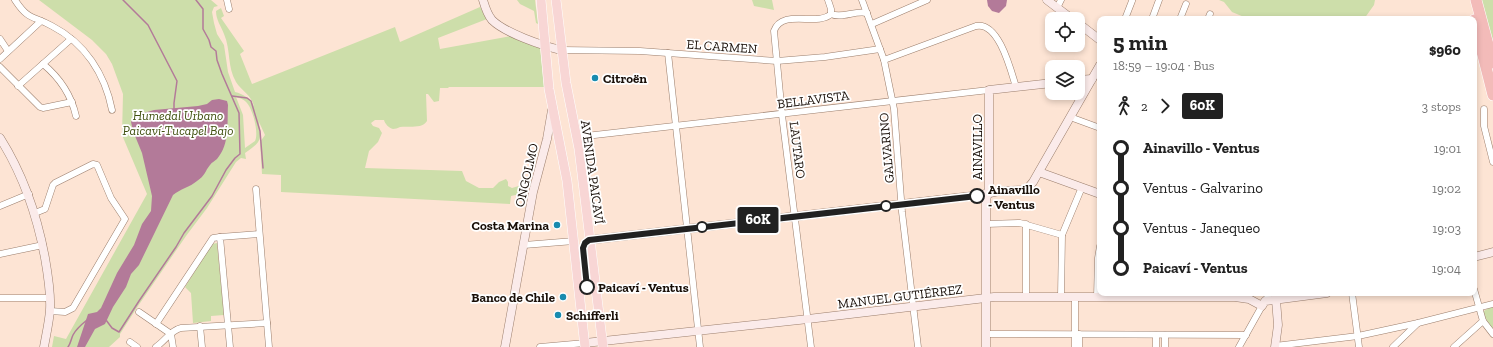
<!DOCTYPE html>
<meta charset="utf-8">
<style>
body{margin:0;font-family:"Zilla Slab",serif;background:#f2f2f2;color:#222;height:100vh;display:flex;flex-direction:column;font-size:15px;white-space:nowrap}
*{box-sizing:border-box;margin:0}
p{font-size:13px;color:#767676}
.icon{flex:none;width:22px;height:22px;fill:none;stroke:currentColor;stroke-width:2;stroke-linecap:round;stroke-linejoin:round}
.map{position:relative;flex:1;overflow:hidden}
.panel{position:absolute;left:1097px;top:16px;width:380px;height:280px;display:flex;flex-direction:column;background:#fff;border-radius:8px;box-shadow:0 2px 6px #0003}
.panel>*{flex:none}
.badge{padding:0 8px;border-radius:3px;font-size:14px;line-height:26px}
.fabs{position:absolute;left:1045px;top:12px;display:grid;gap:8px}
.fabs a{display:grid;place-items:center;width:40px;height:40px;border-radius:8px;background:#fff;box-shadow:0 2px 6px #0003;font-size:20px}
.map>.badge{position:absolute;translate:-50% -50%;box-shadow:0 0 0 2px #fff}
.legs{display:flex;align-items:center;gap:6px;height:44px;padding:0 16px;font-size:13px}
.legs p{margin-inline-start:auto}
.head{display:flex;align-items:center;justify-content:space-between;height:68px;padding:0 16px}
h1{font-size:22px;font-weight:700;line-height:30px}
ul{padding:0 16px;list-style:none}
li{display:flex;align-items:center;gap:14px;height:40px;font-size:15px}
li i{display:grid;place-items:center;width:6px;height:100%;margin:0 5px;background:currentColor}
li i::after{content:'';width:10px;height:10px;margin:-5px;border:3px solid;border-radius:50%;background:#fff}
li p{margin-inline-start:auto}
li:first-child i{background:linear-gradient(#0000 50%,currentColor 0)}
li:last-child i{background:linear-gradient(currentColor 50%,#0000 0)}
.map>svg:first-child{display:block}
.green{fill:#cddeaa;fill-rule:evenodd}
.water{fill:#b37a99}
.lines{fill:none;stroke-linecap:round;stroke-linejoin:round}
.stream{stroke:#b37a99;stroke-width:1.5}
.street-casing{stroke:#9b7e6c;stroke-width:7}
.secondary-casing{stroke:#9b7e6c;stroke-width:9}
.primary-casing{stroke:#fff;stroke-width:10}
.highway-casing{stroke:#fff;stroke-width:12}
.street{stroke:#fff;stroke-width:6}
.secondary{stroke:#fbebea;stroke-width:8}
.primary{stroke:#f8d6d5;stroke-width:9}
.highway{stroke:#f3bbb9;stroke-width:11}
.line-1-casing{stroke:#fff;stroke-width:9}
.line-1{stroke:#212121;stroke-width:6}
.poi-dot{fill:#188baf;stroke:#fff;stroke-width:1.5}
.stop-1-dot{fill:#fff;stroke:#212121;stroke-width:2}
.labels{text-anchor:middle;stroke-width:3.5;stroke-linejoin:round;paint-order:stroke}
.street-label{font-size:13px;fill:#190f08;stroke:#fff}
.poi-label{font-size:13px;font-weight:bold;fill:#190f08;stroke:#fff;text-anchor:start}
.park-label{font-size:13px;font-style:italic;fill:#40500f;stroke:#fff}
.stop-label{font-size:13px;font-weight:bold;fill:#190f08;stroke:#fff;text-anchor:start}
</style>
<div class="map">
<svg width="1493" height="347" viewBox="0 0 1493 347">
<rect width="100%" height="100%" fill="#fde4d4"/>
<g class="green">
<path d="M39 0H211L218 6 214 7 212 12 214 23 217 34 224 45 228 72 235 92C243 94 250 98 254 106 252 96 241 90 236 82 227 67 231 50 224 34 221 26 216 20 216 11L221 8 224 16 221 18 244 51 240 54 252 84 395 27 400 42 480 7 487 19 438 38 440 49 511 36 540 47 544 87H449L448 88H440L439 101 434 102 428 94H426L427 121C422 129 409 126 400 127 398 128 395 129 393 129 389 128 385 124 384 120H375L371 123 373 126 379 128 382 133 378 142 369 151 365 168 462 171 466 181 479 188H493L499 182 506 179 508 182V186L512 188 522 185 527 186 525 193 511 196 510 204 281 192V175L262 174 260 142 265 135 259 122C261 141 262 141 245 153L246 159 241 158 236 162 207 208 186 236 138 306 120 334V337L109 347H52L54 336 66 339 147 194 122 135 123 94 112 64 106 54 92 40ZM236 97C240 98 245 100 247 103 253 110 259 133 255 141L245 148 243 115Z"/>
<path d="M517 0H535L538 24 536 23 534 11 520 4Z"/>
<path d="M752 0H772L774 10 754 6Z"/>
<path d="M1219 0H1375L1374 5 1364 19H1249L1232 12 1224 2Z"/>
<path d="M1481 0H1493V43Z"/>
<path d="M217 243 224 315 211 316V321L193 323 191 293 185 287 212 244Z"/>
<path d="M1493 305V329L1484 316V311Z"/>
</g>
<g class="water">
<path d="M987 0H1007L1006 6 999 13 992 11 988 6Z"/>
<path d="M219 99 227 101 228 105C227 123 230 144 217 159 215 161 212 162 210 165 205 171 205 176 197 181 190 187 180 189 173 195L139 265 131 274 126 287 113 307 105 324 95 329 85 347H77L88 314 97 312 101 308 117 273 134 245 142 224 151 211 152 196 142 153 133 131 131 122 133 117 137 115 154 110 198 106 207 104 212 100Z"/>
</g>
<g class="lines">
<g class="stream">
<path d="M123 0 148 25 177 81 174 103V109"/>
<path d="M232 96 247 98 251 101 260 131 263 168"/>
<path d="M106 320 112 328 119 332 139 301 176 247 184 233 212 196 226 170 235 158 240 154 239 113 222 74 217 60 216 51 211 47 209 40 203 29V9L196 0"/>
<path d="M68 347C71 343 71 339 73 335 76 329 82 324 87 320"/>
</g>
<defs>
<g id="street">
<path d="M15 0C29 21 32 15 52 26 85 43 105 74 112 110"/>
<path d="M227 0 229 9"/>
<path d="M828 0 831 9V14"/>
<path d="M862 0 884 60 894 109 902 212 918 347"/>
<path d="M1057 8 1061 0"/>
<path d="M1125 19 1132 1"/>
<path d="M1152 19 1159 0"/>
<path d="M1180 19 1186 4"/>
<path d="M1208 19 1210 14"/>
<path d="M872 24 927 0"/>
<path d="M0 39 8 51"/>
<path d="M561 50 640 51 777 61 825 57 880 49"/>
<path d="M668 53 700 347"/>
<path d="M0 59 41 21"/>
<path d="M884 60 976 26C999 21 1011 71 1016 87"/>
<path d="M43 64C60 78 71 94 76 116"/>
<path d="M0 67 40 107 43 108 72 102"/>
<path d="M18 86 71 39"/>
<path d="M1484 109V126L1493 162"/>
<path d="M1070 117 1100 128"/>
<path d="M577 137 989 90"/>
<path d="M256 189 269 347"/>
<path d="M0 206 29 194"/>
<path d="M35 213 45 209 53 185 55 183 93 164 97 165 111 198 125 219 73 308 65 312 50 311"/>
<path d="M986 224 1020 223 1062 235"/>
<path d="M524 245 574 241"/>
<path d="M0 254 43 245"/>
<path d="M1474 289 1483 321 1493 334"/>
<path d="M1352 293 1359 347"/>
<path d="M1026 297V224"/>
<path d="M1061 297 1062 235 1082 187"/>
<path d="M1075 297V347"/>
<path d="M1097 297 1098 258 1100 246"/>
<path d="M0 298H50"/>
<path d="M1265 301 1270 293"/>
<path d="M139 312 171 334 173 347"/>
<path d="M156 324 213 238 220 237"/>
<path d="M200 326 202 347"/>
<path d="M986 334 1246 335"/>
<path d="M1156 335V347"/>
<path d="M1165 335V347"/>
<path d="M130 342 137 347"/>
<path d="M1275 346 1358 336 1418 323 1493 304"/>
<path d="M156 347C165 341 171 330 181 328L267 323"/>
<path d="M230 347 220 237 259 234"/>
<path d="M540 347 585 343"/>
<path d="M811 347 782 115 774 31C782 8 817 27 831 14 842 19 855 10 867 13"/>
<path d="M1079 347V334"/>
<path d="M1239 347 1262 306"/>
<path d="M1393 347 1418 323"/>
<path d="M1454 347 1483 321"/>
</g>
<g id="secondary">
<path d="M483 0C485 7 487 14 492 20 505 33 543 46 561 50"/>
<path d="M1047 0 1072 19"/>
<path d="M1078 23 1100 40"/>
<path d="M1078 80 1092 79"/>
<path d="M0 138C24 176 37 215 45 258 48 275 51 293 50 310 49 323 46 335 44 347"/>
<path d="M1039 172 1100 194"/>
<path d="M589 240 981 195 999 191 1024 190 1028 188 1033 182 1100 65"/>
<path d="M1474 257 1493 252"/>
<path d="M585 343 808 319 994 297H1235L1249 299 1262 306 1265 301 1327 293"/>
<path d="M505 347 533 192 547 139 552 110"/>
<path d="M986 347V200L989 188V90L1052 83"/>
<path d="M1275 347 1278 325 1276 300"/>
</g>
<g id="primary">
<path d="M541 0 549 89 567 181 585 347"/>
<path d="M556 0 566 83 579 149 603 347"/>
</g>
<g id="highway">
<path d="M1476 0 1493 63"/>
<path d="M1474 20 1493 95"/>
</g>
</defs>
<use href="#street" class="street-casing"/>
<use href="#secondary" class="secondary-casing"/>
<use href="#primary" class="primary-casing"/>
<use href="#highway" class="highway-casing"/>
<use href="#street" class="street"/>
<use href="#secondary" class="secondary"/>
<use href="#primary" class="primary"/>
<use href="#highway" class="highway"/>
</g>
<g class="lines">
<defs>
<path id="line-1" d="M587 287 583 248 585 243 589 240 977 196"/>
</defs>
<use href="#line-1" class="line-1-casing"/>
<use href="#line-1" class="line-1"/>
</g>
<g class="poi-dot">
<circle cx="595" cy="78" r="4"/>
<circle cx="557" cy="225" r="4"/>
<circle cx="563" cy="297" r="4"/>
<circle cx="558" cy="315" r="4"/>
</g>
<g class="stop-1-dot">
<circle cx="977" cy="196" r="7"/>
<circle cx="886" cy="206" r="5"/>
<circle cx="702" cy="227" r="5"/>
<circle cx="587" cy="287" r="7"/>
</g>
<g class="labels">
<g class="street-label">
<text transform="translate(722 46) rotate(4)" y="5">EL CARMEN</text>
<text transform="translate(813 99) rotate(-7)" y="5">BELLAVISTA</text>
<text transform="translate(977 147) rotate(-90)" y="5">AINAVILLO</text>
<text transform="translate(886 148) rotate(-95)" y="5">GALVARINO</text>
<text transform="translate(798 150) rotate(83)" y="5">LAUTARO</text>
<text transform="translate(593 172) rotate(82)" y="5">AVENIDA PAICAVÍ</text>
<text transform="translate(526 175) rotate(-77)" y="5">ONGOLMO</text>
<text transform="translate(900 296) rotate(-7)" y="5">MANUEL GUTIÉRREZ</text>
</g>
<g class="poi-label">
<text x="603" y="83">Citroën</text>
<text x="549" y="230" text-anchor="end">Costa Marina</text>
<text x="555" y="302" text-anchor="end">Banco de Chile</text>
<text x="566" y="320">Schifferli</text>
</g>
<g class="park-label">
<text x="178" y="120">Humedal Urbano<tspan x="178" dy="15">Paicaví-Tucapel Bajo</tspan></text>
</g>
<g class="stop-label">
<text x="988" y="194">Ainavillo<tspan x="988" dy="15">- Ventus</tspan></text>
<text x="598" y="292">Paicaví - Ventus</text>
</g>
</g>
</svg>
<div class="fabs">
<a><svg class="icon" aria-label="locate" viewBox="0 0 24 24"><circle cx="12" cy="12" r="6"/><path d="M12 2v4M12 18v4M2 12h4M18 12h4"/></svg></a>
<a><svg class="icon" aria-label="layers" viewBox="0 0 24 24"><path d="M12 4l9 5-9 5-9-5zM3 14l9 5 9-5"/></svg></a>
</div>
<b class="badge" style="left:758px;top:220px;background:#212121;color:#fff">60K</b>
<section class="panel">
<div class="head"><div><h1>5 min</h1><p>18:59 – 19:04 · Bus</p></div><b>$960</b></div>
<div class="legs"><svg class="icon" aria-label="walk" viewBox="0 0 24 24"><circle cx="13" cy="4" r="2"/><path d="M13 8l-2 6 4 7M11 14l-3 7M7 12l3-4h3l4 4"/></svg>2<svg class="icon" aria-label="forward" viewBox="0 0 24 24"><path d="M9 5l7 7-7 7"/></svg><b class="badge" style="background:#212121;color:#fff">60K</b><p>3 stops</p></div>
<ul>
<li><i style="color:#212121"></i><b>Ainavillo - Ventus</b><p>19:01</p></li>
<li><i style="color:#212121"></i><span>Ventus - Galvarino</span><p>19:02</p></li>
<li><i style="color:#212121"></i><span>Ventus - Janequeo</span><p>19:03</p></li>
<li><i style="color:#212121"></i><b>Paicaví - Ventus</b><p>19:04</p></li>
</ul>
</section>
</div>
